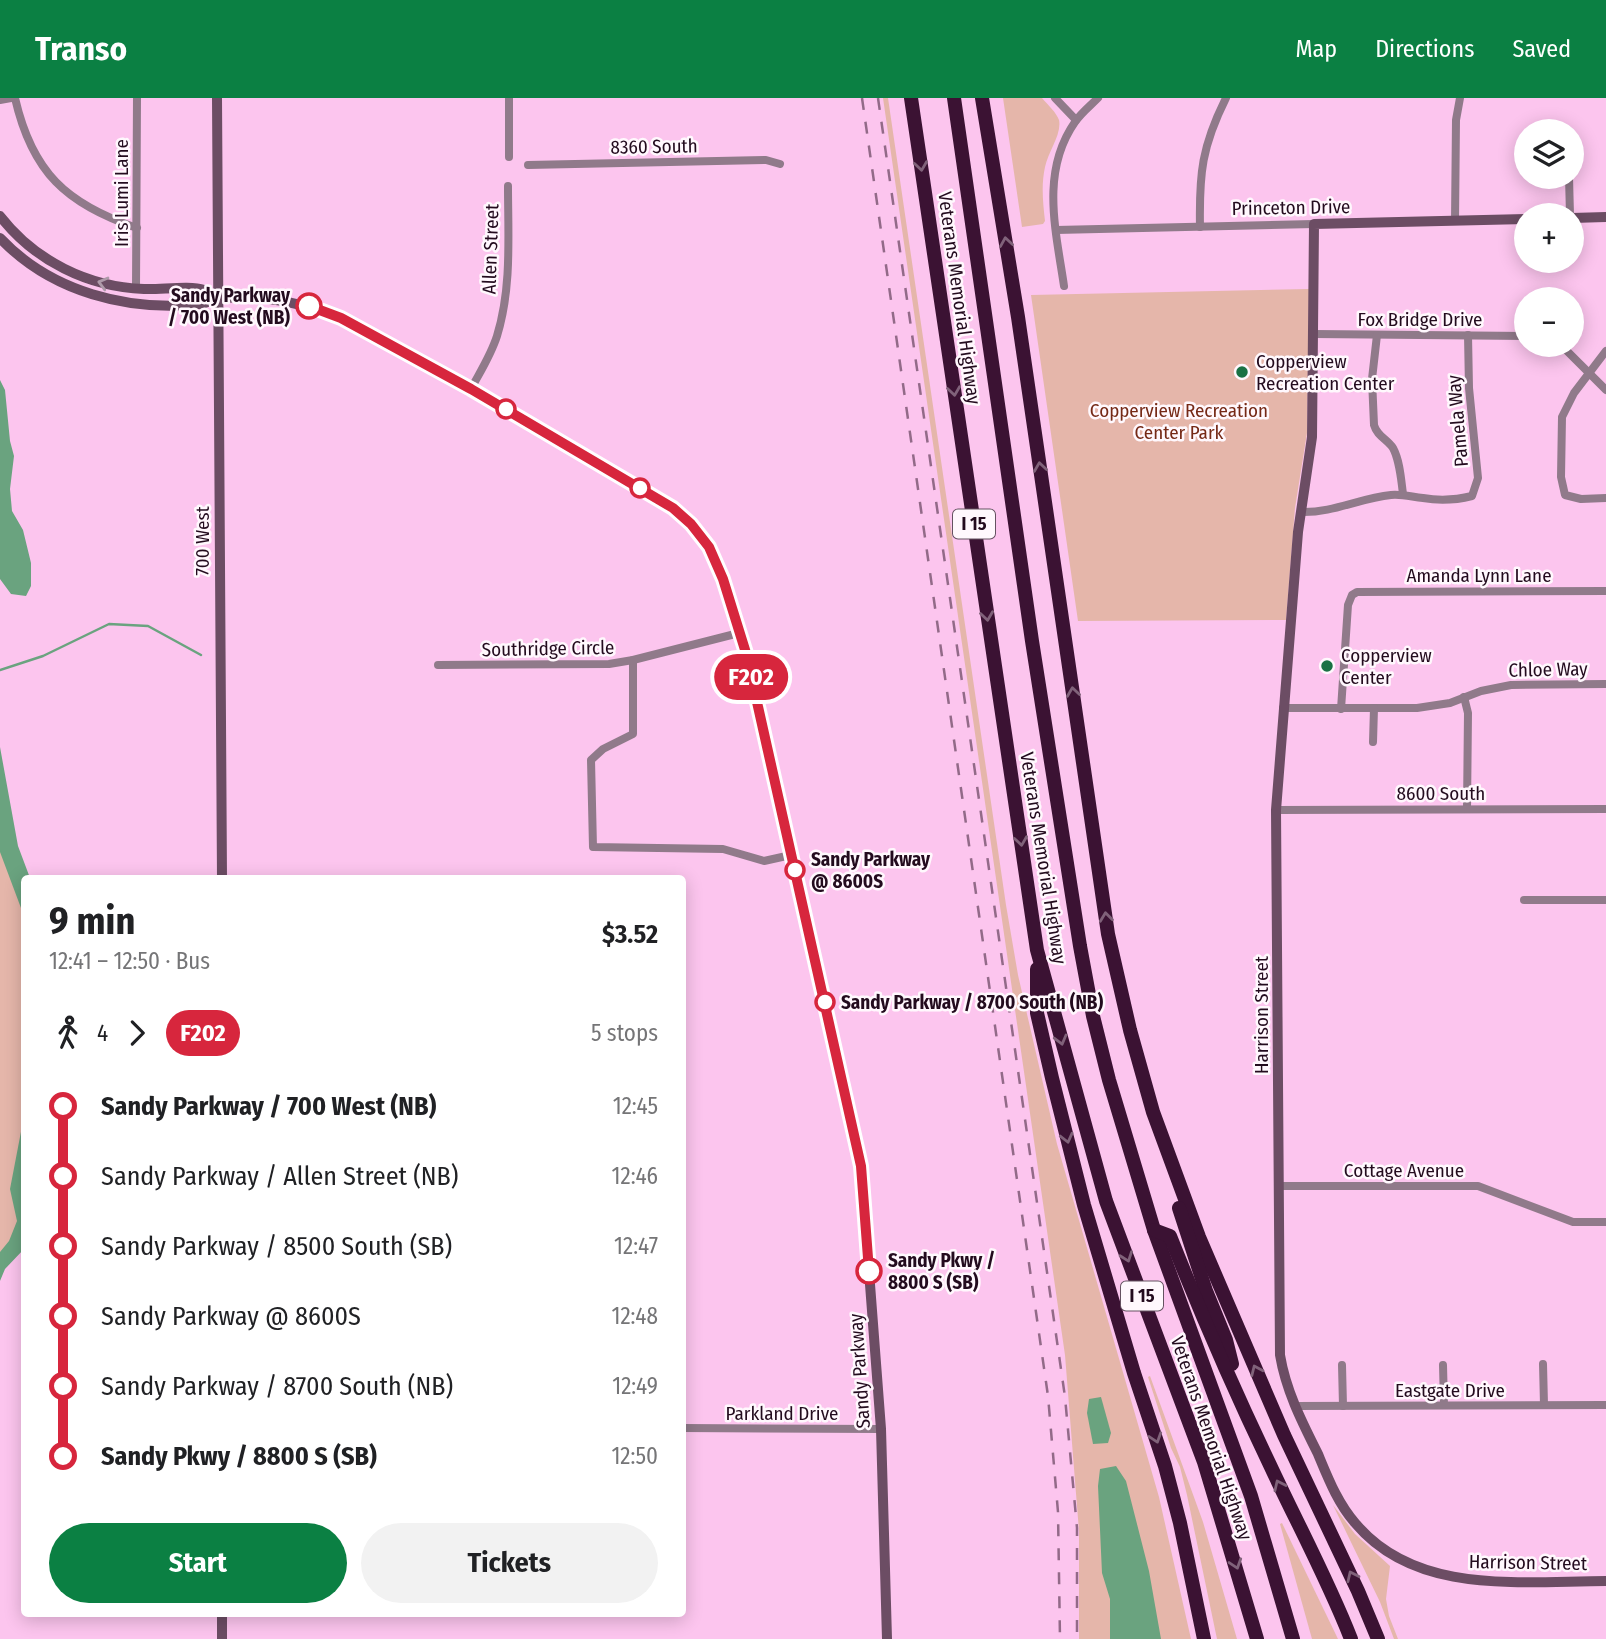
<!DOCTYPE html>
<meta charset="utf-8">
<style>
body{margin:0;font-family:"Fira Sans Condensed",sans-serif;background:#f2f2f2;color:#202124;height:100vh;display:flex;flex-direction:column;font-size:26px;white-space:nowrap}
*{box-sizing:border-box;margin:0}
p{font-size:23px;color:#757577}
.icon{flex:none;width:38px;height:38px;fill:none;stroke:currentColor;stroke-width:2;stroke-linecap:round;stroke-linejoin:round}
.map{position:relative;flex:1;overflow:hidden}
.details{position:absolute;left:21px;top:777px;width:665px;height:742px;display:flex;flex-direction:column;background:#fff;border-radius:7px;box-shadow:0 4px 18px #0003}
.details>*{flex:none}
.badge{padding:0 14px;border-radius:23px;font-size:24px;line-height:46px}
.fabs{position:absolute;left:1514px;top:21px;display:grid;gap:14px}
.fabs a{display:grid;place-items:center;width:70px;height:70px;border-radius:50%;background:#fff;box-shadow:0 4px 18px #0003;font-size:35px}
.map>.badge{position:absolute;translate:-50% -50%;box-shadow:0 0 0 4px #fff}
.legs{display:flex;align-items:center;gap:10px;height:77px;padding:0 28px;font-size:23px}
.legs p{margin-inline-start:auto}
.summary{display:flex;align-items:center;justify-content:space-between;height:119px;padding:0 28px}
h1{font-size:38px;font-weight:700;line-height:52px}
.cta{display:flex;gap:14px;margin-top:auto;padding:14px 28px}
.cta a{flex:1;height:80px;border-radius:42px;background:#0b8043;color:#fff;font-size:28px;font-weight:700;line-height:80px;text-align:center}
.cta a+a{background:#f2f2f2;color:#202124}
ul{padding:0 28px;list-style:none}
li{display:flex;align-items:center;gap:24px;height:70px;font-size:26px}
li i{display:grid;place-items:center;width:10px;height:100%;margin:0 9px;background:currentColor}
li i::after{content:'';width:18px;height:18px;margin:-9px;border:5px solid;border-radius:50%;background:#fff}
li p{margin-inline-start:auto}
li:first-child i{background:linear-gradient(#0000 50%,currentColor 0)}
li:last-child i{background:linear-gradient(currentColor 50%,#0000 0)}
header{display:flex;align-items:center;gap:42px;box-sizing:border-box;height:98px;padding:0 35px;background:#0b8043;color:#fff}
header strong{font-size:33px}
nav{display:flex;gap:38px;margin-inline-start:auto;font-size:24px}
.map>svg:first-child{display:block}
.green{fill:#e5b6aa}
.water{fill:#6aa37f}
.lines{fill:none;stroke-linecap:round;stroke-linejoin:round}
.stream{stroke:#6aa37f;stroke-width:2.5}
.street{stroke:#907a8a;stroke-width:8}
.secondary{stroke:#6c4d64;stroke-width:10}
.highway{stroke:#3b1233;stroke-width:14}
.rail{stroke:#926a88;stroke-width:2.5;stroke-dasharray:12 12;stroke-linecap:butt}
.oneway{stroke:#80627a}
.oneway2{stroke:#ae9aa9}
.line-1-casing{stroke:#fff;stroke-width:16}
.line-1{stroke:#d7263d;stroke-width:10}
.stop-1-dot{fill:#fff;stroke:#d7263d;stroke-width:3.5}
.poi-dot{fill:#1a7144;stroke:#fff8fd;stroke-width:2.5}
.labels{text-anchor:middle;stroke-width:5;stroke-linejoin:round;paint-order:stroke}
.shield{fill:#fff8fd;stroke:#655261;stroke-width:2}
.shield-label{font-size:18px;font-weight:bold;fill:#230b1e}
.street-label{font-size:19px;fill:#230b1e;stroke:#fff8fd}
.stop-label{font-size:19px;font-weight:bold;fill:#230b1e;stroke:#fff8fd;text-anchor:start}
.poi-label{font-size:19px;fill:#230b1e;stroke:#fff8fd;text-anchor:start}
.park-label{font-size:19px;fill:#752916;stroke:#fff8fd}
</style>
<header>
<strong>Transo</strong>
<nav><a>Map</a><a>Directions</a><a>Saved</a></nav>
</header>
<div class="map">
<svg width="1606" height="1541" viewBox="0 0 1606 1541">
<rect width="100%" height="100%" fill="#fcc5ee"/>
<g class="green">
<path d="M883 0H888L1006 807 1018 877 1057 1046 1159 1399 1191 1541H1079V1433L1065 1257Z"/>
<path d="M1003 0H1042C1048 7 1056 14 1059 22 1062 36 1048 54 1045 69 1041 87 1043 105 1045 123L1043 126 1022 129Z"/>
<path d="M1309 191 1307 335 1295 410 1286 522 1078 523 1031 197Z"/>
<path d="M0 737 24 800V1036L19 1137 0 1173Z"/>
<path d="M1150 1278 1203 1424 1237 1541H1217L1187 1397 1180 1369 1171 1350 1148 1279Z"/>
<path d="M1333 1407 1355 1436 1390 1468 1386 1501 1389 1518 1398 1541H1394L1380 1504Z"/>
<path d="M1282 1425 1338 1541H1312L1280 1426Z"/>
</g>
<g class="water">
<path d="M0 282 5 292 10 343 14 358 10 391 12 413 23 432 31 465V488L26 498 11 496 0 481Z"/>
<path d="M0 649 18 748 30 780H24V818L0 754Z"/>
<path d="M24 1018V1151L5 1171 0 1183V1154L9 1143 17 1123 10 1091Z"/>
<path d="M1101 1299 1111 1335 1108 1345 1093 1346 1087 1315 1089 1301Z"/>
<path d="M1116 1368 1126 1383 1149 1473 1161 1541H1110V1501L1102 1475 1098 1388 1100 1371Z"/>
</g>
<g class="lines">
<path class="stream" d="M0 572 43 558 109 526 148 528 201 557"/>
<g class="street">
<path d="M15 0C32 74 66 106 137 130"/>
<path d="M509 0V59"/>
<path d="M1055 0 1076 22"/>
<path d="M0 2 11 0"/>
<path d="M528 67 766 62 780 66"/>
<path d="M1569 79 1570 117"/>
<path d="M1455 123 1456 22 1460 0"/>
<path d="M1200 129C1199 75 1202 48 1226 0"/>
<path d="M1056 132 1314 126"/>
<path d="M1064 188C1056 133 1040 74 1075 24 1081 15 1090 8 1098 0"/>
<path d="M136 191 137 0"/>
<path d="M1314 236 1526 238"/>
<path d="M1377 237 1372 281 1374 327C1377 338 1387 341 1393 350 1400 363 1401 381 1403 396"/>
<path d="M1561 247 1606 292"/>
<path d="M1606 253 1574 295 1562 319 1561 379 1565 397 1581 401 1606 400"/>
<path d="M471 291C480 274 491 257 497 238 512 189 508 138 508 88"/>
<path d="M1301 414C1333 415 1360 400 1391 397 1403 396 1412 399 1423 400 1440 403 1456 402 1472 398L1478 380 1469 290 1468 237"/>
<path d="M633 562V636L603 651 591 662 593 749 723 751 764 763 791 757"/>
<path d="M438 567 609 566 633 562 739 535"/>
<path d="M1464 599 1468 615 1467 711"/>
<path d="M1283 610H1417L1450 605 1481 593 1511 587 1606 586"/>
<path d="M1341 611 1348 507 1352 497 1357 494 1606 493"/>
<path d="M1373 644 1374 610"/>
<path d="M1276 712 1606 711"/>
<path d="M1524 802H1606"/>
<path d="M1279 1088H1478L1573 1124H1606"/>
<path d="M1543 1266 1544 1307"/>
<path d="M1342 1267 1343 1308"/>
<path d="M1443 1267 1444 1307"/>
<path d="M1295 1308 1606 1307"/>
<path d="M682 1330 881 1331"/>
</g>
<g class="secondary">
<path d="M217 0 222 780"/>
<path d="M0 118C35 163 88 189 144 191 160 192 190 187 204 192 208 194 213 198 218 200"/>
<path d="M1572 120 1606 119"/>
<path d="M1526 121 1314 126 1312 339 1298 434 1276 712 1280 1257C1286 1293 1302 1324 1318 1356 1328 1380 1338 1406 1356 1426 1417 1498 1522 1483 1606 1483"/>
<path d="M0 140C51 194 128 214 201 206 206 205 211 202 216 201 232 198 253 200 269 201 295 204 318 212 341 220L527 323 673 410C686 422 701 435 710 450 727 482 735 520 746 555L861 1068 881 1331 887 1541"/>
<path d="M222 1541V1516"/>
</g>
<g class="highway">
<path d="M911 0 1037 852 1106 1103 1204 1364 1257 1541"/>
<path d="M954 0 1032 543 1080 848 1093 918 1109 982 1154 1132 1251 1398 1293 1541"/>
<path d="M982 0 1018 219 1108 836 1130 932 1153 1014 1199 1139 1284 1337 1358 1493 1378 1541"/>
<path d="M1037 871V915L1052 980 1084 1107 1134 1275 1165 1368 1180 1425 1204 1541"/>
<path d="M1179 1110 1206 1193 1226 1242 1232 1266"/>
<path d="M1154 1132 1170 1138C1201 1216 1234 1292 1270 1367 1297 1425 1328 1482 1351 1541"/>
</g>
<g class="rail">
<path d="M862 0 1048 1298 1058 1414 1060 1541"/>
<path d="M878 0 1065 1299 1077 1430V1541"/>
</g>
</g>
<defs><path id="oneway-chevron" d="M-2-3.5L2.5 0L-2 3.5" fill="none" stroke-width="1.6" stroke-linecap="round" stroke-linejoin="round" transform="scale(1.75)"/></defs>
<g class="oneway">
<use href="#oneway-chevron" transform="translate(921 68) rotate(82)"/>
<use href="#oneway-chevron" transform="translate(1006 144) rotate(-99)"/>
<use href="#oneway-chevron" transform="translate(954 293) rotate(82)"/>
<use href="#oneway-chevron" transform="translate(1040 369) rotate(-98)"/>
<use href="#oneway-chevron" transform="translate(987 518) rotate(82)"/>
<use href="#oneway-chevron" transform="translate(1073 594) rotate(-98)"/>
<use href="#oneway-chevron" transform="translate(1021 743) rotate(82)"/>
<use href="#oneway-chevron" transform="translate(1106 819) rotate(-97)"/>
<use href="#oneway-chevron" transform="translate(1061 942) rotate(75)"/>
<use href="#oneway-chevron" transform="translate(1067 1040) rotate(76)"/>
<use href="#oneway-chevron" transform="translate(1127 1159) rotate(70)"/>
<use href="#oneway-chevron" transform="translate(1256 1272) rotate(-114)"/>
<use href="#oneway-chevron" transform="translate(1156 1340) rotate(72)"/>
<use href="#oneway-chevron" transform="translate(1279 1387) rotate(-115)"/>
<use href="#oneway-chevron" transform="translate(1236 1466) rotate(72)"/>
<use href="#oneway-chevron" transform="translate(1352 1478) rotate(-115)"/>
</g>
<use class="oneway2" href="#oneway-chevron" transform="translate(103 185) rotate(-165)"/>
<g class="lines">
<defs>
<path id="line-1" d="M309 208 341 220 471 291 673 410 691 426 709 449 723 481 746 555 861 1068 869 1173"/>
</defs>
<use href="#line-1" class="line-1-casing"/>
<use href="#line-1" class="line-1"/>
</g>
<g class="stop-1-dot">
<circle cx="309" cy="208" r="12"/>
<circle cx="506" cy="311" r="9"/>
<circle cx="640" cy="390" r="9"/>
<circle cx="795" cy="772" r="9"/>
<circle cx="825" cy="904" r="9"/>
<circle cx="869" cy="1173" r="12"/>
</g>
<g class="poi-dot">
<circle cx="1242" cy="274" r="7"/>
<circle cx="1327" cy="568" r="7"/>
</g>
<g class="labels">
<g class="shield">
<rect x="953" y="411.5" width="42" height="29" rx="5"/>
<rect x="1121" y="1183.5" width="42" height="29" rx="5"/>
</g>
<g class="shield-label">
<text x="974" y="432">I 15</text>
<text x="1142" y="1204">I 15</text>
</g>
<g class="street-label">
<text transform="translate(654 48) rotate(-1)" y="7">8360 South</text>
<text transform="translate(121 95) rotate(-90)" y="7">Iris Lumi Lane</text>
<text transform="translate(1291 109) rotate(-1)" y="7">Princeton Drive</text>
<text transform="translate(490 151) rotate(-88)" y="7">Allen Street</text>
<text transform="translate(960 200) rotate(82)" y="7">Veterans Memorial Highway</text>
<text x="1420" y="228">Fox Bridge Drive</text>
<text transform="translate(1457 323) rotate(-95)" y="7">Pamela Way</text>
<text transform="translate(202 443) rotate(-90)" y="7">700 West</text>
<text x="1479" y="484">Amanda Lynn Lane</text>
<text transform="translate(548 550) rotate(-1)" y="7">Southridge Circle</text>
<text transform="translate(1548 571) rotate(-1)" y="7">Chloe Way</text>
<text x="1441" y="702">8600 South</text>
<text transform="translate(1044 760) rotate(81)" y="7">Veterans Memorial Highway</text>
<text transform="translate(1261 917) rotate(-90)" y="7">Harrison Street</text>
<text x="1404" y="1079">Cottage Avenue</text>
<text transform="translate(859 1273) rotate(-94)" y="7">Sandy Parkway</text>
<text x="1450" y="1299">Eastgate Drive</text>
<text x="782" y="1322">Parkland Drive</text>
<text transform="translate(1212 1340) rotate(71)" y="7">Veterans Memorial Highway</text>
<text transform="translate(1528 1464) rotate(1)" y="7">Harrison Street</text>
</g>
<g class="stop-label">
<text x="290" y="204" text-anchor="end">Sandy Parkway<tspan x="290" dy="22">/ 700 West (NB)</tspan></text>
<text x="811" y="768">Sandy Parkway<tspan x="811" dy="22">@ 8600S</tspan></text>
<text x="841" y="911">Sandy Parkway / 8700 South (NB)</text>
<text x="888" y="1169">Sandy Pkwy /<tspan x="888" dy="22">8800 S (SB)</tspan></text>
</g>
<g class="poi-label">
<text x="1256" y="270">Copperview<tspan x="1256" dy="22">Recreation Center</tspan></text>
<text x="1341" y="564">Copperview<tspan x="1341" dy="22">Center</tspan></text>
</g>
<g class="park-label">
<text x="1179" y="319">Copperview Recreation<tspan x="1179" dy="22">Center Park</tspan></text>
</g>
</g>
</svg>
<div class="fabs">
<a><svg class="icon" aria-label="layers" viewBox="0 0 24 24"><path d="M12 4l9 5-9 5-9-5zM3 14l9 5 9-5"/></svg></a>
<a>+</a>
<a>−</a>
</div>
<b class="badge" style="left:751px;top:579px;background:#d7263d;color:#fff">F202</b>
<section class="details">
<div class="summary"><div><h1>9 min</h1><p>12:41 – 12:50 · Bus</p></div><b>$3.52</b></div>
<div class="legs"><svg class="icon" aria-label="walk" viewBox="0 0 24 24"><circle cx="13" cy="4" r="2"/><path d="M13 8l-2 6 4 7M11 14l-3 7M7 12l3-4h3l4 4"/></svg>4<svg class="icon" aria-label="forward" viewBox="0 0 24 24"><path d="M9 5l7 7-7 7"/></svg><b class="badge" style="background:#d7263d;color:#fff">F202</b><p>5 stops</p></div>
<ul>
<li><i style="color:#d7263d"></i><b>Sandy Parkway / 700 West (NB)</b><p>12:45</p></li>
<li><i style="color:#d7263d"></i><span>Sandy Parkway / Allen Street (NB)</span><p>12:46</p></li>
<li><i style="color:#d7263d"></i><span>Sandy Parkway / 8500 South (SB)</span><p>12:47</p></li>
<li><i style="color:#d7263d"></i><span>Sandy Parkway @ 8600S</span><p>12:48</p></li>
<li><i style="color:#d7263d"></i><span>Sandy Parkway / 8700 South (NB)</span><p>12:49</p></li>
<li><i style="color:#d7263d"></i><b>Sandy Pkwy / 8800 S (SB)</b><p>12:50</p></li>
</ul>
<div class="cta"><a>Start</a><a>Tickets</a></div>
</section>
</div>
